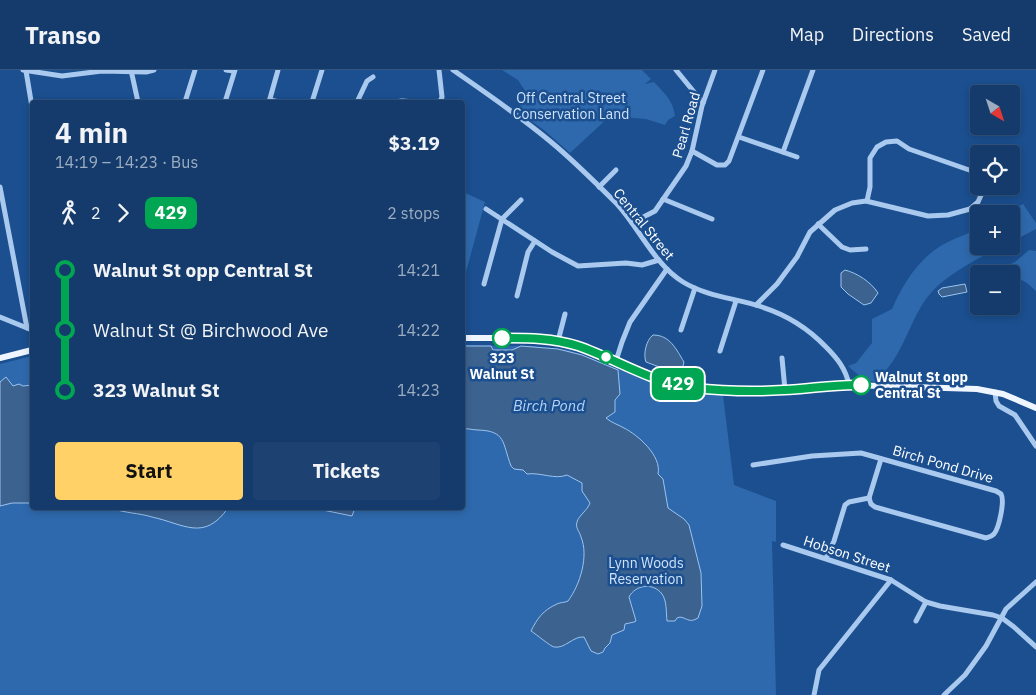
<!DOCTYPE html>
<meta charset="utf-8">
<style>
body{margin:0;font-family:"IBM Plex Sans",sans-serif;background:#1d4271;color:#f1f3f6;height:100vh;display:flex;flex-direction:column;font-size:19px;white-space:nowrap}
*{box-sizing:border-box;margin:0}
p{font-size:16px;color:#9dadc1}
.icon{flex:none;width:28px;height:28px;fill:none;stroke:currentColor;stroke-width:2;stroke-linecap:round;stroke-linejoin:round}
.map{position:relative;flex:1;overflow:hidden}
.side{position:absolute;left:30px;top:30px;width:435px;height:410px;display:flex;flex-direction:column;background:#143b6b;border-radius:5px;box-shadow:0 2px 8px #0003,0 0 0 1px #33557e}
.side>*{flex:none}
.badge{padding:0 10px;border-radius:8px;font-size:18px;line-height:32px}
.needle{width:32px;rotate:141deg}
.controls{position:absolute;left:970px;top:15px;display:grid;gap:10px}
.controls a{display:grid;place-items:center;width:50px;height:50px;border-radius:5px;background:#143b6b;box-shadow:0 2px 8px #0003,0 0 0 1px #33557e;font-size:25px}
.map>.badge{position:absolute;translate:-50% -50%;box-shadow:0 0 0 2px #fff}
.legs{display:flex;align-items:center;gap:8px;height:55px;padding:0 25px;font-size:16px}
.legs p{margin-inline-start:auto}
.head{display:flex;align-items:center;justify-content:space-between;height:85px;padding:0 25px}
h1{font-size:28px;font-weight:800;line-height:38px}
.primary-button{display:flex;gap:10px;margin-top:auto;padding:10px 25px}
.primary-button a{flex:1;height:58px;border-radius:5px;background:#ffd166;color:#111;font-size:20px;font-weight:800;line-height:58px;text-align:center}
.primary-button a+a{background:#1d4271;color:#f1f3f6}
ul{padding:0 25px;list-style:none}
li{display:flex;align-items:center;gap:18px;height:60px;font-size:19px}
li i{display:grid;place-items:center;width:8px;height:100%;margin:0 6px;background:currentColor}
li i::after{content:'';width:12px;height:12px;margin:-6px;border:4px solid;border-radius:50%;background:#143b6b}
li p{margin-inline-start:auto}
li:first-child i{background:linear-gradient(#0000 50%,currentColor 0)}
li:last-child i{background:linear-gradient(currentColor 50%,#0000 0)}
header{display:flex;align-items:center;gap:30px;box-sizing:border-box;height:70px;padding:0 25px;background:#143b6b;border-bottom:1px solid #33557e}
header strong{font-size:24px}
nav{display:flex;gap:28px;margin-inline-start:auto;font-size:18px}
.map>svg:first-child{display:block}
.green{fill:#2e69ad}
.water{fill:#3c6290;stroke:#9cc4f0}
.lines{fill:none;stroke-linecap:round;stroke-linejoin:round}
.minor{stroke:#a9c9ee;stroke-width:5}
.major{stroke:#f0f6ff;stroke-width:6}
.line-1-casing{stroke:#fff;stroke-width:11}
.line-1{stroke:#00a651;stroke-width:8}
.stop-1-dot{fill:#fff;stroke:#00a651;stroke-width:2.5}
.labels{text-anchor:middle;stroke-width:5;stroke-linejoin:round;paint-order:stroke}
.park-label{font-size:14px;fill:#cfe3fa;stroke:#1b4f8f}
.street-label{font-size:14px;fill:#fff;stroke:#1b4f8f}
.stop-label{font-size:14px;font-weight:bold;fill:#fff;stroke:#1b4f8f}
.water-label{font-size:15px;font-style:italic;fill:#b5d3f5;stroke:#1b4f8f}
</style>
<header>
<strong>Transo</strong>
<nav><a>Map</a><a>Directions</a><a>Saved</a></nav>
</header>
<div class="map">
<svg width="1036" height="625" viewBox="0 0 1036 625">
<rect width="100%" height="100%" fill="#1b4f8f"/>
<g class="green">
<path d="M502 0H642L651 9 645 14 654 12C665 24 673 30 675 46L668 50 665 55 646 49 610 46 570 83 544 60 515 40 529 27 518 10Z"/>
<path d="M463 122 485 132 463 213Z"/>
<path d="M1023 134 1036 153V159L1011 172V144H1005Z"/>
<path d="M979 158V176H1002C974 191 939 207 922 235 909 256 903 280 887 299V307L893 312C871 314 864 311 848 296L856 293 872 273V249L892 239C902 216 917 191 939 177 951 169 966 165 979 158Z"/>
<path d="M1029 180 1036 181V221L1027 213 1002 200 1003 198 1015 192Z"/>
<path d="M463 275 532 276 569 280 657 314 694 322 723 325 734 415 776 431V472L772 471 776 625H0V294L32 286V438H462Z"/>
</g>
<g class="water">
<path d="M845 200C857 203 871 212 878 223L871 233 864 235 848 224 841 217V203Z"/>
<path d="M965 214 967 222 942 227 939 224 938 221 942 218Z"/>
<path d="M653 265C670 265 676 279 684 292L683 296 676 301H670L646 292C643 285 646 270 653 265Z"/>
<path d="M462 276H491L493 280H512L521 276 558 279 582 285 618 300 620 324 615 330V342L606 348C612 353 617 354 624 358 638 365 662 386 658 404L663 409 668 438 684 449 689 455 701 503 702 536 698 548C689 553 689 549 680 547L677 548 675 551H667C666 542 667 531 662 524 653 512 635 515 629 527L636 551 634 552 625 554 624 560 612 565 610 573 605 578 603 582 598 584 591 581 584 567C573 566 565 579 554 577 550 576 536 564 531 561 537 549 543 540 557 534 561 532 564 533 568 531 580 515 589 486 581 467 580 462 575 458 577 452 579 445 587 441 590 433L582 421V413L567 405C555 410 540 402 527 404L523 400 514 399 511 396C502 372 506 361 478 360 472 360 468 358 463 359Z"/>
<path d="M6 307 13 316 19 314 23 316 32 315V433H12L0 436V312Z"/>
<path d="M111 438H228C204 472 184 454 152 447 139 443 124 443 111 438Z"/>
<path d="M313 438H355L352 446Z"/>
</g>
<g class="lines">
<g class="minor">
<path d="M23 0 62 6 102 1 146 2 154 0"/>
<path d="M131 0 138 32"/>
<path d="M226 0 234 1"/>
<path d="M439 0 442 27 440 32"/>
<path d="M453 0C486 23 520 46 551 72 574 91 596 113 617 134 640 159 654 194 683 212 708 227 735 228 762 237 787 245 808 258 826 277 837 288 846 299 849 315"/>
<path d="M676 0 703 33"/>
<path d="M26 1 32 37"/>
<path d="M270 30 279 32"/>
<path d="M185 32 195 0"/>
<path d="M225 32 235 0"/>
<path d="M269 32 278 0"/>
<path d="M312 32 322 0"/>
<path d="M357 32 367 11 373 7"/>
<path d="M396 32 402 31 414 32"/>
<path d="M739 67 797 87"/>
<path d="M692 81 717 95H725L729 91 763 0"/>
<path d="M783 82 813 0"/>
<path d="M0 117 27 258"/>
<path d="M599 117 616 100"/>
<path d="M663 129 712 149"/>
<path d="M867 131 870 117V88L877 77 886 72 897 71 909 79 972 101 979 109"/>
<path d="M486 139 552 182 578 196 626 193 642 195 659 190"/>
<path d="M632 153 655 141 686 96 692 81 702 36 715 0"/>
<path d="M818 154 842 177 850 180 866 179"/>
<path d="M484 214 502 149 521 130"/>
<path d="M517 226 528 182 535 171"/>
<path d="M756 235 777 214 797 187 810 162 835 140 852 133 866 131 928 146 948 145 970 139 978 132 982 123 981 116"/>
<path d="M0 247 32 260"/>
<path d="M681 260 695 218"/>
<path d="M558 271 565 244"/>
<path d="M720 281 736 231"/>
<path d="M782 288 785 320"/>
<path d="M616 291 622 272 630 252 667 199"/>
<path d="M995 322 996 331 999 336 1015 345 1036 376"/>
<path d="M753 395 812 386 861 383 996 421 1001 424C1005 431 999 458 994 464 991 467 989 467 986 468L875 437 871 434 869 428"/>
<path d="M869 428 881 389"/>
<path d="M783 475 891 510 926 532 940 536 993 545 1002 548 1014 557 1036 577"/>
<path d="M826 488 834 471 845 435 849 432 869 428"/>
<path d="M916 551 926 532"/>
<path d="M814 625 819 600 891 510"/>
<path d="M944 625 965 605 986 576 1006 539 1036 512"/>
</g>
<g class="major">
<path d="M462 268C502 268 541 266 579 277L660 310 692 318 738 320H785L849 315 977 319 1003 324 1036 338"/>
<path d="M0 288 32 280"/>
</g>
</g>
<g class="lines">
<defs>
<path id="line-1" d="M502 268C528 268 553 268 578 276 616 289 652 313 693 318 723 321 754 322 784 320 810 319 835 314 861 315"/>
</defs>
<use href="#line-1" class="line-1-casing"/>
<use href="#line-1" class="line-1"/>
</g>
<g class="stop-1-dot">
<circle cx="502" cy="268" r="9"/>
<circle cx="606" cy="287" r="6"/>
<circle cx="861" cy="315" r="9"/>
</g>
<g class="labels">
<g class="park-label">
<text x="571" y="33">Off Central Street<tspan x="571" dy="16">Conservation Land</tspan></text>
<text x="646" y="498">Lynn Woods<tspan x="646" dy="16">Reservation</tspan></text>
</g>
<g class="street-label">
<text transform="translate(686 55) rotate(-74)" y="5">Pearl Road</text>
<text transform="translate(644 154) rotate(51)" y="5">Central Street</text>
<text transform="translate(943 394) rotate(16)" y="5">Birch Pond Drive</text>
<text transform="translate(847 484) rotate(18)" y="5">Hobson Street</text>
</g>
<g class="stop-label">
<text x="502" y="293">323<tspan x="502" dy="16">Walnut St</tspan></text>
<text x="875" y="312" text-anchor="start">Walnut St opp<tspan x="875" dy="16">Central St</tspan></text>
</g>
<g class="water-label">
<text x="549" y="341">Birch Pond</text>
</g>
</g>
</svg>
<div class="controls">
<a><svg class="needle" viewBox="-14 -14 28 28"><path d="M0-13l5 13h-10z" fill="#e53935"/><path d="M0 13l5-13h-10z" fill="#9dadc1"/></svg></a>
<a><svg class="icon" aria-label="locate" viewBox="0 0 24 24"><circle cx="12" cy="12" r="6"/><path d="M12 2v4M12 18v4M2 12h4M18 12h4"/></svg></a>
<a>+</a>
<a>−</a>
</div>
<b class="badge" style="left:678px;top:314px;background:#00a651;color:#fff">429</b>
<section class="side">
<div class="head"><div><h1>4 min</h1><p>14:19 – 14:23 · Bus</p></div><b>$3.19</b></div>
<div class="legs"><svg class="icon" aria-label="walk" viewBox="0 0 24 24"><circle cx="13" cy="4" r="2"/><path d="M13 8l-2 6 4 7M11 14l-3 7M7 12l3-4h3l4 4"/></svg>2<svg class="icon" aria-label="forward" viewBox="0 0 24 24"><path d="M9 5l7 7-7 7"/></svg><b class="badge" style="background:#00a651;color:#fff">429</b><p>2 stops</p></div>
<ul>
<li><i style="color:#00a651"></i><b>Walnut St opp Central St</b><p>14:21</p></li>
<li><i style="color:#00a651"></i><span>Walnut St @ Birchwood Ave</span><p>14:22</p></li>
<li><i style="color:#00a651"></i><b>323 Walnut St</b><p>14:23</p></li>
</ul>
<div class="primary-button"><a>Start</a><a>Tickets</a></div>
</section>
</div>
